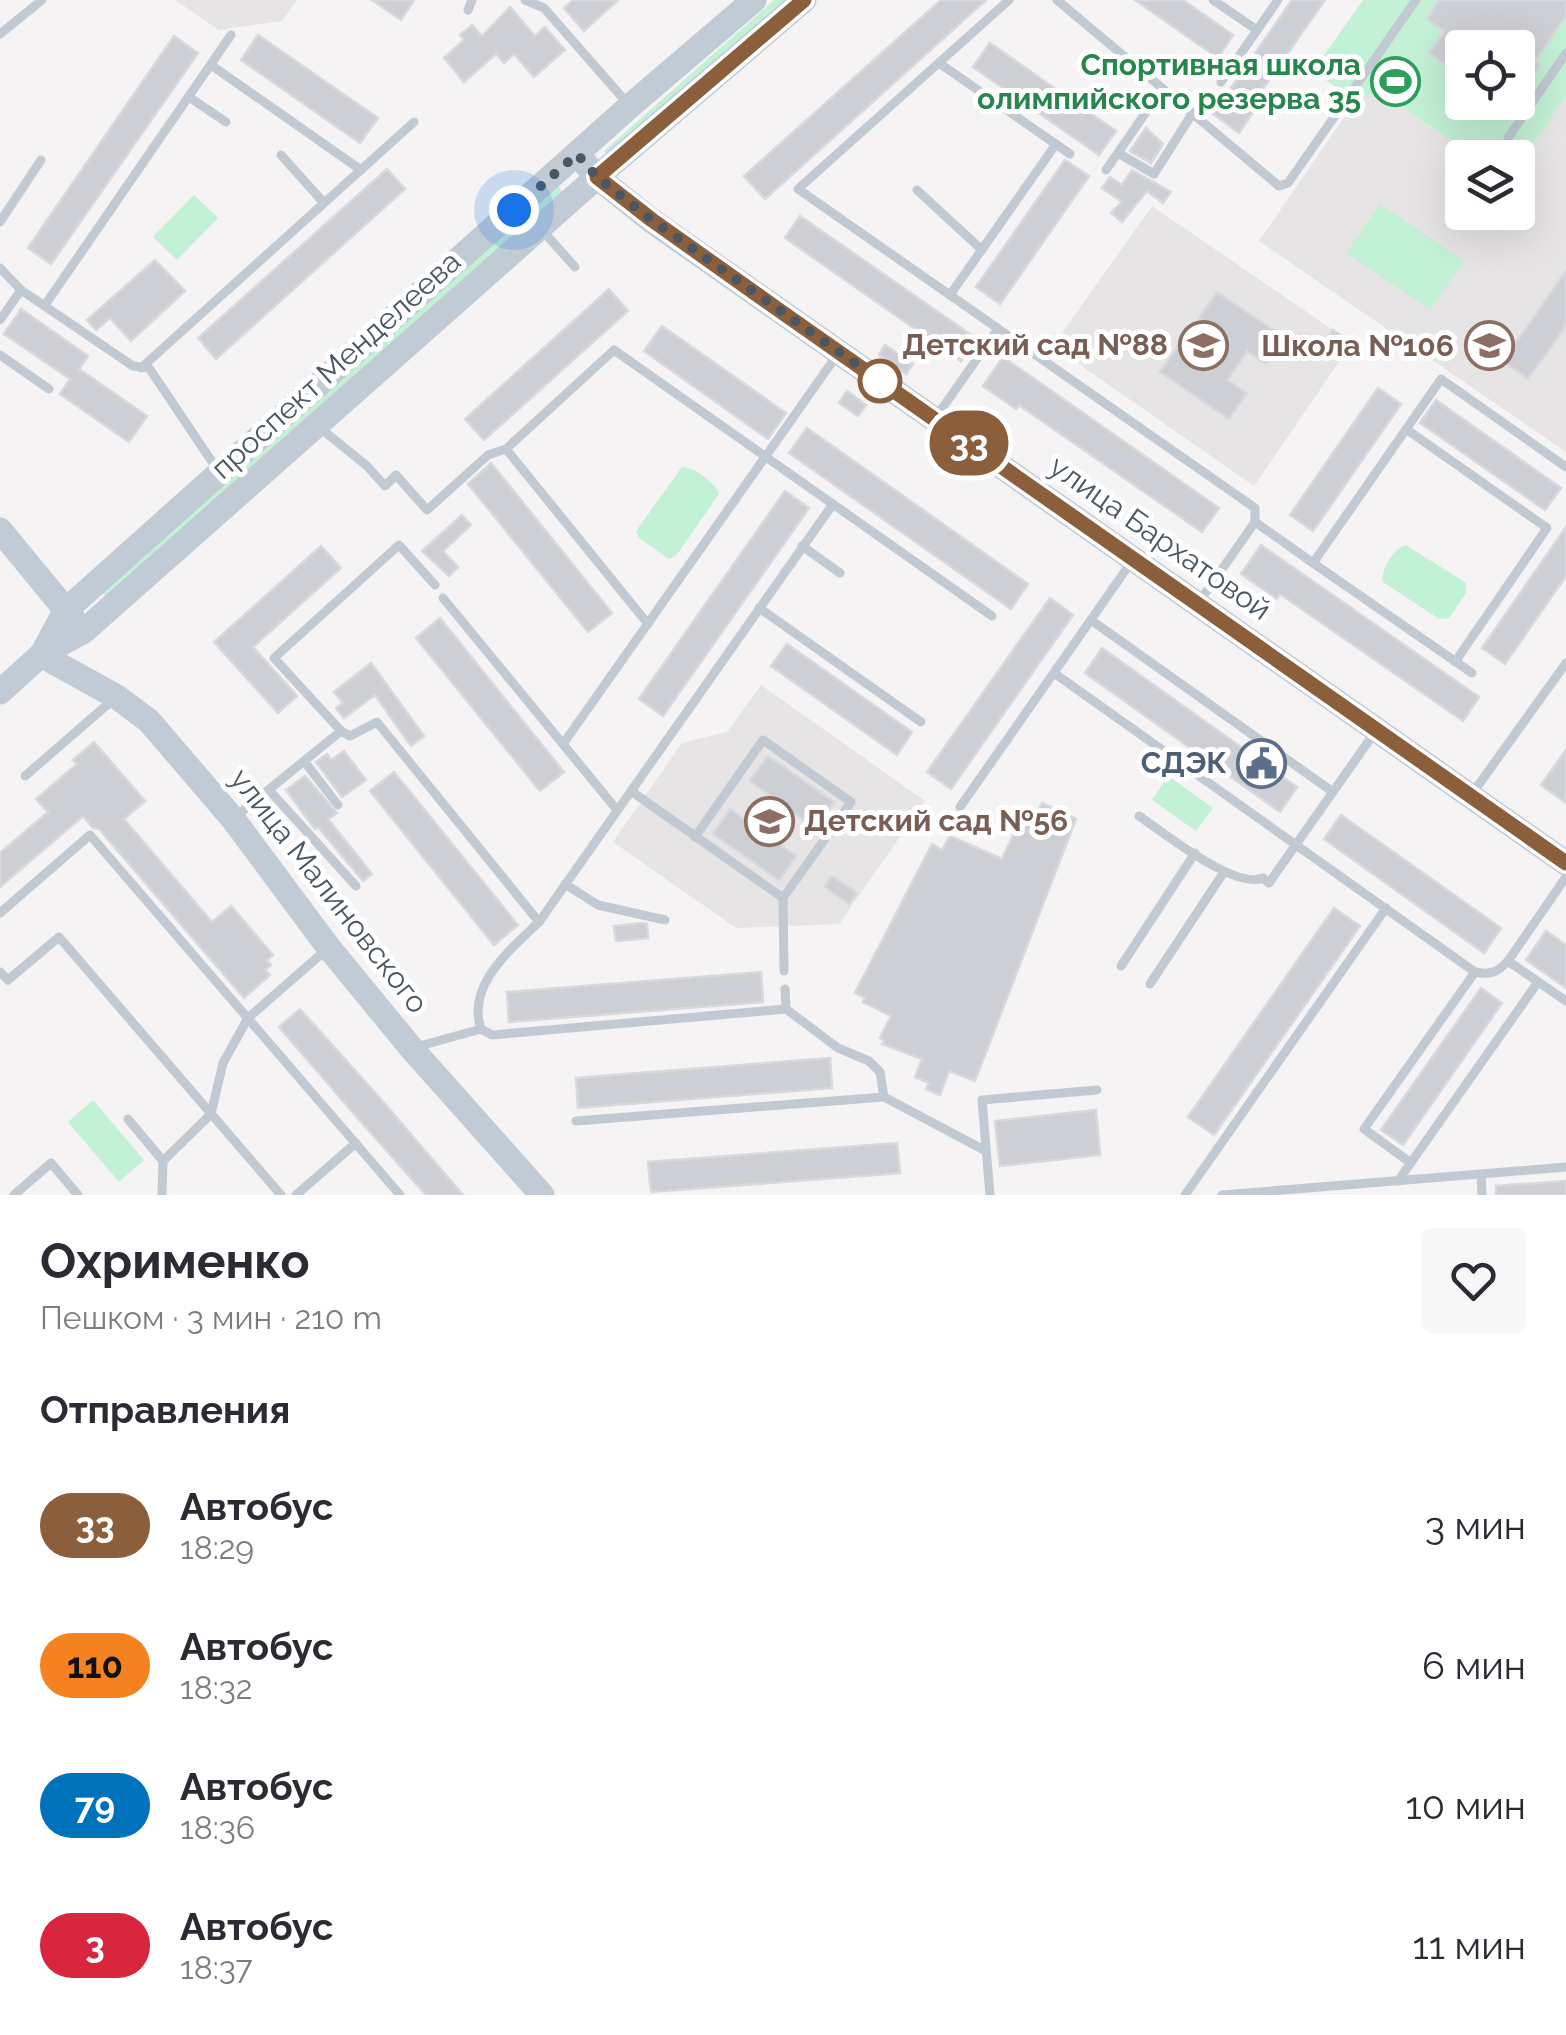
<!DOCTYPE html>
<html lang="ru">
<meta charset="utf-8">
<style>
body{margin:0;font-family:Raleway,sans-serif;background:#f7f7f7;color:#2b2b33;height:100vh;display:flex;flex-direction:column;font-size:38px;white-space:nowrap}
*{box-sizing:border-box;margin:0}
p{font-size:32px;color:#7c7c81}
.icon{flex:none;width:55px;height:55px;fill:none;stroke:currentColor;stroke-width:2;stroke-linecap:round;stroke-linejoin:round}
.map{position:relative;height:1195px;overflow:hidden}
.drawer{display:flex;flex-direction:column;background:#fff;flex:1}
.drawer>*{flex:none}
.badge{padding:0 20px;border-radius:32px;font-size:35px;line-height:65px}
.fabs{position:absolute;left:1445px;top:30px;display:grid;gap:20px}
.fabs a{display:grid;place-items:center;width:90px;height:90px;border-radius:10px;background:#fff;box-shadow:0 10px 40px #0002;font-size:50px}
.you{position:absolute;width:50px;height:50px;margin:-25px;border:8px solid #fff;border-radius:50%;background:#1a73e8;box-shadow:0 0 0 15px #1a73e833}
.map>.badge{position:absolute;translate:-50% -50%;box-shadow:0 0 0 5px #fff}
h2{padding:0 40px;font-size:38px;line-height:90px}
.round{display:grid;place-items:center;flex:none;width:105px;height:105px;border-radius:10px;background:#f7f7f7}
.summary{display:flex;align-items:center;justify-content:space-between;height:170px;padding:0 40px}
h1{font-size:48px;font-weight:700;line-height:75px}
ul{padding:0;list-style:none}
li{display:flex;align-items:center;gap:30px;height:140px;padding:0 40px}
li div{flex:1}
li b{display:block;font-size:38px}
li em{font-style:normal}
li .badge{min-width:110px;font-weight:700;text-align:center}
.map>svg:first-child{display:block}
.education{fill:#e6e4e5}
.green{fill:#c3f1d5;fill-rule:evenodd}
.building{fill:#cdcfd5;stroke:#d7d9de;stroke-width:2.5}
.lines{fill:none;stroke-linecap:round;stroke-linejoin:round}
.lane{stroke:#c1cad2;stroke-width:9}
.secondary{stroke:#c1cbd6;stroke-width:25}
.line-casing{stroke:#fff;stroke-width:22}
.line{stroke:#8b5e3c;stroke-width:15}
.walk{stroke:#4a5661;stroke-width:10;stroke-dasharray:0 18}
.stop-dot{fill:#fff;stroke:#8b5e3c;stroke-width:5}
.labels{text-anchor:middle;stroke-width:10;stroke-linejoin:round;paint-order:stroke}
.leisure-label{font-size:30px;font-weight:bold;fill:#27864d;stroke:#fff;text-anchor:end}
.education-label{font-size:30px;font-weight:bold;fill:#785e54;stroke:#fff;text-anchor:end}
.street-label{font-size:30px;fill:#4a5661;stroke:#fff}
.service-label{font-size:30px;font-weight:bold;fill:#4e5e75;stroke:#fff;text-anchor:end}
</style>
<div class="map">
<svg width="1566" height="1195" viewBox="0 0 1566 1195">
<rect width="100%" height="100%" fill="#f5f3f3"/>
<g class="education">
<path d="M175 0H297L282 21 219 30Z"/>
<path d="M1382 93 1475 157 1462 158V212H1518V166L1566 96V452L1259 241 1359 96Z"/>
<path d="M1152 206 1352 343 1254 486 1053 346Z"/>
<path d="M761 685 925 801 839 924 736 928 613 842 682 743 727 732Z"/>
</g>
<g class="green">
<path d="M774 0H785L609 157 604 151Z"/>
<path d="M1363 0H1566V96L1518 166V158L1475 157 1382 93 1359 96 1356 101 1313 71ZM1462 48H1518V102H1462Z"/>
<path d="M558 186 563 192 107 598 102 593Z"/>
<path d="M194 195 218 218 177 260 153 237Z"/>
<path d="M1380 204 1464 261 1430 310 1346 253Z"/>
<path d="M682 467C694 467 715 482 719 494L676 556 669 559 639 538 636 531Z"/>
<path d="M1406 545 1466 583V593L1449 618 1439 619 1383 582C1380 570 1394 548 1406 545Z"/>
<path d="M1168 776 1213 808 1196 831 1152 800Z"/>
<path d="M93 1100 144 1160 119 1182 68 1122Z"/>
</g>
<g class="building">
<path d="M372 0H414L401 20Z"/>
<path d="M573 0H618L584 31 564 8Z"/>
<path d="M941 0H986L765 199 744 176Z"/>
<path d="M1135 0H1183L1233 35 1218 58Z"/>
<path d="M1292 0H1325L1260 93 1264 96 1239 133 1213 114Z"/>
<path d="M1439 0H1566V16L1535 61 1540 65 1518 97V48H1462V76L1429 53 1444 31 1427 19Z"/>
<path d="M510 7 535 36 545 27 565 50 534 77 514 54 504 63 496 54 464 82 444 58 464 40 460 35 472 25 482 36Z"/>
<path d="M258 35 378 118 360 143 241 60Z"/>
<path d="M174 36 198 53 51 264 28 248Z"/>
<path d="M990 43 1116 131 1099 155 973 67Z"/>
<path d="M1146 128 1163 144 1151 163 1130 151Z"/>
<path d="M1065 160 1089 176 1000 304 976 287Z"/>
<path d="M387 169 405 189 216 359 198 338Z"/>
<path d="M1132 170 1171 192 1163 203 1147 191 1122 222 1111 213 1122 202 1102 188 1110 177 1122 185Z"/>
<path d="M800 216 977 339 961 361 785 238Z"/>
<path d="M155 260 185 291 131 341 110 318 96 330 87 320Z"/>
<path d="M1566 271V325L1528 379 1503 361Z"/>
<path d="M609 289 628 311 484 440 465 419Z"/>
<path d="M1217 292 1285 338 1266 364 1247 351 1227 380 1247 393 1229 419 1160 372 1178 346 1211 368 1230 340 1199 318Z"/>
<path d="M21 309 88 356 79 369 147 416 129 442 60 394 70 379 4 334Z"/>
<path d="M662 326 786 413 768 439 644 351Z"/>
<path d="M1333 330 1352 343 1343 356 1324 343Z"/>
<path d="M885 345 913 364 906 374 879 355Z"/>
<path d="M1003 357 1219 508 1202 532 1019 405 1016 409 983 386Z"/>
<path d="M1378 388 1401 404 1313 531 1290 515Z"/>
<path d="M847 391 866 405 858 416 839 403Z"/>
<path d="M1436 400 1561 488 1545 510 1420 423Z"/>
<path d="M807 428 1028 584 1011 609 789 453Z"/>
<path d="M491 463 612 613 588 632 468 484Z"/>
<path d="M785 491 809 508 663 716 639 699Z"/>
<path d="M462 515 471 525 443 551 458 567 449 576 422 551Z"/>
<path d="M1566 527V576L1505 664 1482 648Z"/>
<path d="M1261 545 1479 697 1463 721 1280 594 1277 599 1241 574Z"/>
<path d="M321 546 341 568 253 647 297 696 278 713 214 642Z"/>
<path d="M1050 598 1073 615 951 789 927 772Z"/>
<path d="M440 618 564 772 540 791 416 638Z"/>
<path d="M787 644 912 732 897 755 771 666Z"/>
<path d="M1102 648 1297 787 1280 812 1085 673Z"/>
<path d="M371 663 424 736 411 746 375 695 344 718 336 708 343 703 334 692Z"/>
<path d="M94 742 145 801 124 819 212 922 231 906 273 955 267 960 271 965 265 970 270 975 244 998 99 829 93 828 83 816 0 887V853L48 812 36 799 77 764 73 760Z"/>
<path d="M1566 750V803L1541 785Z"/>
<path d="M344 751 366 780 342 797 316 762 327 754 331 760Z"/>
<path d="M768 756 834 802 816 828 795 814 776 842 796 856 779 880 713 834 730 809 756 828 776 800 750 781Z"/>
<path d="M394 772 518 925 494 945 370 791Z"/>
<path d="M305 776 337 813 328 819 372 874 363 881 318 827 315 829 286 790Z"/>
<path d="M1042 803 1076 819 975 1081 949 1071 940 1095 926 1089 929 1083 915 1077 922 1059 882 1044 884 1041 880 1038 891 1016 863 1002 865 998 855 993 932 844 942 850 950 836 1002 859 1026 807 1037 813Z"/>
<path d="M1341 815 1501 928 1484 953 1324 839Z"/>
<path d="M832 876 857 893 849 904 825 887Z"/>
<path d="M1334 908 1360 926 1214 1135 1188 1117Z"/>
<path d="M642 923 647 924 648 938 616 941 614 926Z"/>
<path d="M1546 931 1566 945V988L1526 960Z"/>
<path d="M761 972 763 1002 509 1022 507 992Z"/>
<path d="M1481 988 1502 1003 1403 1145 1381 1130Z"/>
<path d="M300 1009 379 1097 463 1195H426L354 1114 279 1027Z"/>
<path d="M830 1058 832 1088 578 1108 576 1078Z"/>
<path d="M1096 1110 1100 1155 1000 1166 995 1121Z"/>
<path d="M897 1143 900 1173 651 1192 648 1162Z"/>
<path d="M1566 1181V1195H1496V1186Z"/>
</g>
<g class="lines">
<g class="lane">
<path d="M525 0 544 8 628 104"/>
<path d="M1009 0 798 189 1255 508V522"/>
<path d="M1057 0 1279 186 1288 183 1416 0"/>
<path d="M1213 0 1257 30"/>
<path d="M468 10 472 0"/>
<path d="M0 34 42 0"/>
<path d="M939 63 1070 154"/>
<path d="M211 65 361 170"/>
<path d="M1221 82 1278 0"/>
<path d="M189 97 226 122"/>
<path d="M1508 138 1566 53"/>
<path d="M1118 153 1154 174 1192 114"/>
<path d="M281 155 324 203"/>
<path d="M1106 170 1162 89"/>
<path d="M917 190 982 250"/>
<path d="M0 222 41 160"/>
<path d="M542 230 575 267"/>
<path d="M0 268 21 290 133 366 149 368 219 472"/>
<path d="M950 295 1056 144"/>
<path d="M45 305 231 35"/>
<path d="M0 320 21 290"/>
<path d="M0 355 49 389"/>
<path d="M141 368 414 122"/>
<path d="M936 417 998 329"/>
<path d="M320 428 367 466 385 486 396 475 427 510 488 455 506 449 614 350 992 616"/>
<path d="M1406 429 1547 528 1455 662"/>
<path d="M506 449 648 624"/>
<path d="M833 504 539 922C511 949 466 985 481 1029L492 1035 786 1009 838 1048 869 1061 880 1072 884 1097 986 1151"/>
<path d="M802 546 840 573"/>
<path d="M1313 563 1472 673"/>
<path d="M435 585 399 545 274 658 341 731 350 736 377 722 539 922"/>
<path d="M443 598 617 810"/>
<path d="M1199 602 1255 522 1313 563 1441 379 1566 467"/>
<path d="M759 608 921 722"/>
<path d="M1091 620 1333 792"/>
<path d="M1054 673 1475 972C1490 975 1497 973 1508 961"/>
<path d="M563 744 837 355"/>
<path d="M304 761 338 805"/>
<path d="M25 776 115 698"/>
<path d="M269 790 356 886"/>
<path d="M631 791 783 898"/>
<path d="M1472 794 1566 663"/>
<path d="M960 807 1132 561"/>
<path d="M1139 816C1164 833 1235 890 1263 878L1269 883 1375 732"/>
<path d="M235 817 341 731"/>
<path d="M695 837 763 740 851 802 783 898 784 971"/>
<path d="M1566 877 1508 961 1566 1001"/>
<path d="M565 884 598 905 665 920"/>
<path d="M0 913 90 835 400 1195"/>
<path d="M1121 966 1195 853"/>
<path d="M0 972 8 980 59 937 281 1195"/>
<path d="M1150 984 1224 872"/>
<path d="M785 989 786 1009"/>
<path d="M416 1047 481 1029"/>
<path d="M128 1119 163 1161"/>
<path d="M576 1121 884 1097"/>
<path d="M1411 1163 1364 1129 1475 972"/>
<path d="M1481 1174 1482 1195"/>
<path d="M1398 1181 1538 982"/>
<path d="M14 1195 51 1163 78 1195"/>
<path d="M162 1195 163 1161 211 1114 223 1063 248 1018 327 949"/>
<path d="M296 1195 356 1143"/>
<path d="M990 1195 982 1100 1097 1090"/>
<path d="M1185 1195 1386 908"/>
<path d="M1222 1195 1566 1167"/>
</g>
<g class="secondary">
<path d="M577 154 597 177 652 221 1566 863"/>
<path d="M0 530 74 620"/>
<path d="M42 654 66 610 630 106 754 0"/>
<path d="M41 655 117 697 149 721 233 819 329 948 412 1049 542 1195"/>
<path d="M0 692 42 654 84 631 597 177 804 0"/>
</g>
</g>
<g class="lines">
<defs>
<path id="line" d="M804 0 597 177 652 220 776 308 1566 863"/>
</defs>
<use href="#line" class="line-casing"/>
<use href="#line" class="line"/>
<path class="walk" d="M514 210 577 154 597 177 652 220 880 381"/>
</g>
<defs>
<symbol id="stadium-ring" viewBox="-11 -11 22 22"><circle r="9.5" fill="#fff" stroke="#2e9e5b" stroke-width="1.5"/><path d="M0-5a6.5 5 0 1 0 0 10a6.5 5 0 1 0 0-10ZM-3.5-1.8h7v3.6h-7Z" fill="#2e9e5b"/></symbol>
<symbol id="school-ring" viewBox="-11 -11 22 22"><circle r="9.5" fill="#fff" stroke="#8d6e63" stroke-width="1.5"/><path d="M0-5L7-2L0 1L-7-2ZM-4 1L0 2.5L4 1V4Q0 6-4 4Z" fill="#8d6e63"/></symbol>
<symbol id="civic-ring" viewBox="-11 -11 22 22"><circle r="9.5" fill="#fff" stroke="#5c6f8a" stroke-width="1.5"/><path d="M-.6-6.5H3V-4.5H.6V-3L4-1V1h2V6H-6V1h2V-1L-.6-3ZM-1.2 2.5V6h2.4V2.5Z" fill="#5c6f8a"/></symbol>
</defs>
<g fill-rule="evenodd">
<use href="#stadium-ring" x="1368" y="54" width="55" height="55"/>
<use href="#school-ring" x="1176" y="318" width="55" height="55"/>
<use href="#school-ring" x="1462" y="318" width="55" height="55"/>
<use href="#civic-ring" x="1234" y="736" width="55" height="55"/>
<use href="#school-ring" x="742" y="794" width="55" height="55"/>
</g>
<circle class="stop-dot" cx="880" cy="381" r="20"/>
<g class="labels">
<g class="leisure-label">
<text x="1361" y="75">Спортивная школа<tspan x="1361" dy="34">олимпийского резерва 35</tspan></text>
</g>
<g class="education-label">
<text x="1168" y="355">Детский сад №88</text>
<text x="1454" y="356">Школа №106</text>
<text x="804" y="831" text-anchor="start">Детский сад №56</text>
</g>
<g class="street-label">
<text transform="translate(336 365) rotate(-42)" y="10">проспект Менделеева</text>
<text transform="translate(1160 538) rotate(35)" y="10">улица Бархатовой</text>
<text transform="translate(329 891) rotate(52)" y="10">улица Малиновского</text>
</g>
<g class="service-label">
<text x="1227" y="773">СДЭК</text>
</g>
</g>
</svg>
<div class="fabs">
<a><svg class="icon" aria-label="locate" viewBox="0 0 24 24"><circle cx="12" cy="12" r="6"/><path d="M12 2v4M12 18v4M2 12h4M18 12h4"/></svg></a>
<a><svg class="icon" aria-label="layers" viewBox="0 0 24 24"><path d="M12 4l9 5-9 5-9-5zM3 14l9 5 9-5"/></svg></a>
</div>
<div class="you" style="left:514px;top:210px"></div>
<b class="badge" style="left:969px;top:443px;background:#8b5e3c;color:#fff">33</b>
</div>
<section class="drawer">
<div class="summary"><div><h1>Охрименко</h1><p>Пешком · 3 мин · 210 m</p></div><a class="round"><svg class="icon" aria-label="heart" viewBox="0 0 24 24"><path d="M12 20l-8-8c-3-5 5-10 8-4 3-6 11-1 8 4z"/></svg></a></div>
<h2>Отправления</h2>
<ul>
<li><span class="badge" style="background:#8b5e3c;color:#fff">33</span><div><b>Автобус</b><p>18:29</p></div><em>3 мин</em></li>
<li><span class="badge" style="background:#f58220;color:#111">110</span><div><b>Автобус</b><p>18:32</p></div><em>6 мин</em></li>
<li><span class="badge" style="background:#0072bc;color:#fff">79</span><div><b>Автобус</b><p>18:36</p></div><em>10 мин</em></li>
<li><span class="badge" style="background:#d7263d;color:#fff">3</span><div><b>Автобус</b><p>18:37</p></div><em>11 мин</em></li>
</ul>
</section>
